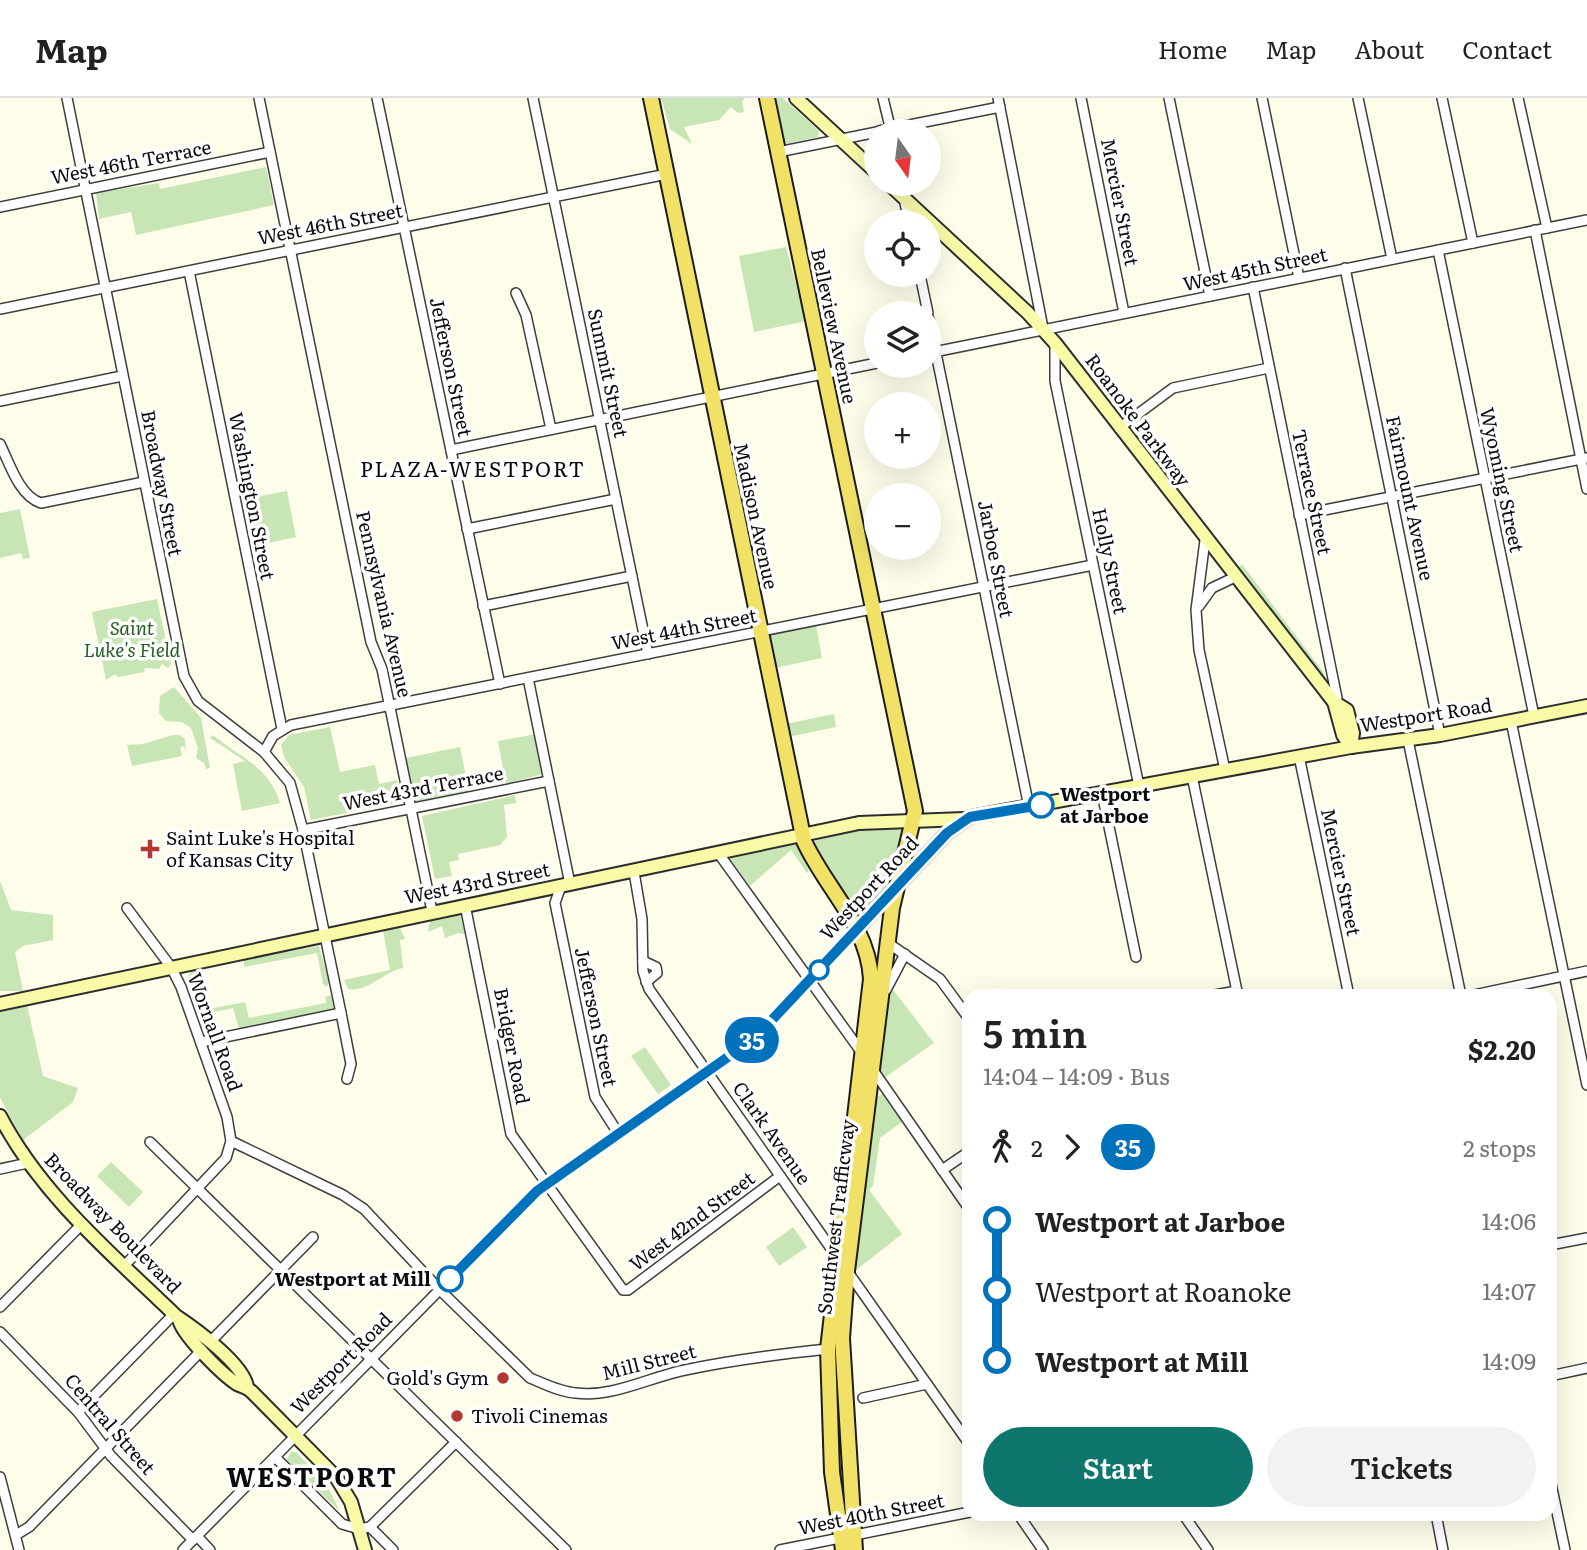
<!DOCTYPE html>
<meta charset="utf-8">
<style>
body{margin:0;font-family:Literata,serif;background:#f2f2f2;color:#222;height:100vh;display:flex;flex-direction:column;font-size:26px;white-space:nowrap}
*{box-sizing:border-box;margin:0}
p{font-size:23px;color:#767676}
.icon{flex:none;width:38px;height:38px;fill:none;stroke:currentColor;stroke-width:2;stroke-linecap:round;stroke-linejoin:round}
.map{position:relative;flex:1;overflow:hidden}
.details{position:absolute;left:962px;top:891px;width:595px;height:532px;display:flex;flex-direction:column;background:#fff;border-radius:21px;box-shadow:0 7px 28px #0002}
.details>*{flex:none}
.badge{padding:0 14px;border-radius:23px;font-size:24px;line-height:46px}
.needle{width:46px;rotate:166deg}
.controls{position:absolute;left:864px;top:21px;display:grid;gap:14px}
.controls a{display:grid;place-items:center;width:77px;height:77px;border-radius:50%;background:#fff;box-shadow:0 7px 28px #0002;font-size:35px}
.map>.badge{position:absolute;translate:-50% -50%;box-shadow:0 0 0 4px #fff}
.legs{display:flex;align-items:center;gap:10px;height:77px;padding:0 21px;font-size:23px}
.legs p{margin-inline-start:auto}
.headline{display:flex;align-items:center;justify-content:space-between;height:119px;padding:0 21px}
h1{font-size:38px;font-weight:600;line-height:52px}
.primary-button{display:flex;gap:14px;margin-top:auto;padding:14px 21px}
.primary-button a{flex:1;height:80px;border-radius:42px;background:#0f766e;color:#fff;font-size:28px;font-weight:600;line-height:80px;text-align:center}
.primary-button a+a{background:#f2f2f2;color:#222}
ul{padding:0 21px;list-style:none}
li{display:flex;align-items:center;gap:24px;height:70px;font-size:26px}
li i{display:grid;place-items:center;width:10px;height:100%;margin:0 9px;background:currentColor}
li i::after{content:'';width:18px;height:18px;margin:-9px;border:5px solid;border-radius:50%;background:#fff}
li p{margin-inline-start:auto}
li:first-child i{background:linear-gradient(#0000 50%,currentColor 0)}
li:last-child i{background:linear-gradient(currentColor 50%,#0000 0)}
header{display:flex;align-items:center;gap:42px;box-sizing:border-box;height:98px;padding:0 35px;background:#fff;border-bottom:2px solid #e0e0e0}
header strong{font-size:33px}
nav{display:flex;gap:38px;margin-inline-start:auto;font-size:24px}
.map>svg:first-child{display:block}
.green{fill:#c8e5b6}
.lines{fill:none;stroke-linecap:round;stroke-linejoin:round}
.street-casing{stroke:#3e3e3e;stroke-width:12}
.secondary-casing{stroke:#2d2d2d;stroke-width:16}
.primary-casing{stroke:#1c1c1c;stroke-width:18}
.street{stroke:#fff;stroke-width:9}
.secondary{stroke:#f8faa8;stroke-width:12}
.primary{stroke:#f1e267;stroke-width:14}
.line-1-casing{stroke:#fff;stroke-width:16}
.line-1{stroke:#0072bc;stroke-width:10}
.stop-1-dot{fill:#fff;stroke:#0072bc;stroke-width:3.5}
.poi-dot{fill:#b2372c;stroke:#fff;stroke-width:2.5}
.labels{text-anchor:middle;stroke-width:7;stroke-linejoin:round;paint-order:stroke}
.street-label{font-size:19px;fill:#0b0b0b;stroke:#fff}
.park-label{font-size:19px;font-style:italic;fill:#245e20;stroke:#fff}
.stop-label{font-size:19px;font-weight:bold;fill:#0b0b0b;stroke:#fff;text-anchor:start}
.poi-label{font-size:19px;fill:#0b0b0b;stroke:#fff;text-anchor:start}
.neighbourhood-label{font-size:21px;letter-spacing:2px;fill:#0b0b0b;stroke:#fff}
.district-label{font-size:26px;font-weight:bold;letter-spacing:2px;fill:#0b0b0b;stroke:#fff}
</style>
<header>
<strong>Map</strong>
<nav><a>Home</a><a>Map</a><a>About</a><a>Contact</a></nav>
</header>
<div class="map">
<svg width="1587" height="1452" viewBox="0 0 1587 1452">
<rect width="100%" height="100%" fill="#fefdea"/>
<g class="green">
<path d="M661 0H745L742 3 744 14 738 15 731 9 719 22 684 29 692 46 670 31Z"/>
<path d="M776 0H783L819 33 818 39 785 46Z"/>
<path d="M266 69 274 107 136 137 131 114 99 121 96 95 159 85 160 91Z"/>
<path d="M786 149 806 223 754 234 739 158Z"/>
<path d="M287 393 296 439 255 448 245 401Z"/>
<path d="M20 411 30 460 23 461 21 455 0 460V415Z"/>
<path d="M1242 466 1324 575 1326 583 1237 471Z"/>
<path d="M157 501 171 566 168 570 162 566 159 571 145 570 144 574 118 579 115 576 106 582 92 514Z"/>
<path d="M816 527 822 560 774 570 767 537Z"/>
<path d="M174 589 201 620 210 670 206 671 204 665 196 660 198 650 191 630 182 624 166 623 159 615 160 598Z"/>
<path d="M834 616 836 629 788 639 785 626Z"/>
<path d="M330 629 340 674 375 667 379 686 397 682 402 704 311 722 304 689 284 659 281 647 289 637Z"/>
<path d="M536 636 543 676 506 686 498 643Z"/>
<path d="M173 637H180L185 641 186 654 184 648 180 649 182 658 132 668 127 647 143 646Z"/>
<path d="M213 637C239 659 270 669 280 705L242 713 233 666 245 663 210 640Z"/>
<path d="M460 649 469 694 415 704 406 660Z"/>
<path d="M515 697 516 705 504 707 507 739 500 747 458 756 459 762 449 764 452 778 435 781 422 718Z"/>
<path d="M878 727 905 728C901 762 890 797 860 816L812 746 819 740Z"/>
<path d="M796 745 809 773 807 775 791 752 750 788 730 761V758Z"/>
<path d="M0 783 11 812 53 817V842L23 848 15 854 23 893H0Z"/>
<path d="M460 816 465 836 458 835 445 840 442 828 428 834 430 823Z"/>
<path d="M395 829 400 830 405 841 400 842 403 870C385 873 367 895 348 891L344 882 390 872 383 832Z"/>
<path d="M319 848 329 884 327 889 323 886 317 855 244 869V862Z"/>
<path d="M202 871 204 879 198 880 209 911 245 904 249 920 326 905 325 899 331 897 334 911 239 931 233 910 201 917 188 879 191 873Z"/>
<path d="M891 889 934 945 884 980 878 969 887 898Z"/>
<path d="M27 907 43 978 78 990 73 1004 23 1042 0 1000V913Z"/>
<path d="M645 949 671 987 658 996 631 958Z"/>
<path d="M882 996 902 1024 880 1040 873 1088 869 1092 902 1136 855 1173 875 1000Z"/>
<path d="M111 1064 143 1094 129 1109 97 1078Z"/>
<path d="M793 1129 807 1149 779 1168 766 1149Z"/>
<path d="M291 1354H296L325 1384 340 1413 286 1363Z"/>
</g>
<g class="lines">
<defs>
<g id="street">
<path d="M67 0 184 578 198 603 264 654 290 685 303 732 341 915 351 966 347 981"/>
<path d="M259 0 371 544 382 571 432 813"/>
<path d="M377 0 500 586"/>
<path d="M533 0 648 556"/>
<path d="M883 0 891 33"/>
<path d="M998 0 1043 230"/>
<path d="M1081 0 1124 215"/>
<path d="M1169 0 1210 198"/>
<path d="M1262 0 1299 180"/>
<path d="M1358 0 1392 161"/>
<path d="M1442 0 1473 145"/>
<path d="M1518 0 1547 130"/>
<path d="M879 33 1000 9"/>
<path d="M778 54 877 34"/>
<path d="M901 86 909 124"/>
<path d="M0 109 270 54"/>
<path d="M1535 132 1587 391"/>
<path d="M1438 152 1534 618"/>
<path d="M1345 170 1440 637"/>
<path d="M189 173 282 631"/>
<path d="M920 177 928 215"/>
<path d="M1253 189 1337 600 1334 604"/>
<path d="M516 195 526 217 551 331"/>
<path d="M0 211 667 76"/>
<path d="M929 221 1029 709"/>
<path d="M1055 245V283L1139 688"/>
<path d="M929 255 1587 122"/>
<path d="M0 303 122 278"/>
<path d="M1119 330 1173 290 1269 270"/>
<path d="M0 346C9 364 19 398 41 405L144 384"/>
<path d="M451 352 877 265"/>
<path d="M1299 417 1587 360"/>
<path d="M467 431 616 401"/>
<path d="M1205 442 1196 512 1199 552 1225 672"/>
<path d="M483 508 632 478"/>
<path d="M1199 508 1212 490 1235 479"/>
<path d="M528 580 570 786"/>
<path d="M1511 623 1587 987"/>
<path d="M1408 642 1461 898"/>
<path d="M264 654 273 638 291 627 1093 467"/>
<path d="M1299 658 1349 898"/>
<path d="M1192 678 1238 898"/>
<path d="M1102 695 1136 859"/>
<path d="M303 732 549 683"/>
<path d="M719 756 862 955"/>
<path d="M634 774 642 821 643 873 649 891 837 1159"/>
<path d="M561 788 555 805 595 999 618 1035"/>
<path d="M465 807 511 1036 623 1192H628L780 1078"/>
<path d="M888 845 940 881 970 922"/>
<path d="M643 863 656 869 657 875 646 884"/>
<path d="M886 892 905 856"/>
<path d="M1209 898 1237 893"/>
<path d="M1469 898 1587 873"/>
<path d="M201 944 341 915"/>
<path d="M873 972 970 1112"/>
<path d="M231 1043 343 1097 364 1111 440 1192 530 1280C545 1286 560 1294 576 1295 612 1300 650 1279 685 1272 732 1262 780 1256 828 1251"/>
<path d="M150 1044 566 1452"/>
<path d="M0 1071 28 1065"/>
<path d="M942 1072 970 1053"/>
<path d="M1550 1147 1587 1140"/>
<path d="M124 1168 226 1060 231 1043 227 1019 181 889 171 869 127 810"/>
<path d="M848 1174 970 1347"/>
<path d="M0 1209 82 1126"/>
<path d="M0 1234 78 1314 111 1358 193 1442"/>
<path d="M210 1244 313 1139"/>
<path d="M1550 1278 1587 1270"/>
<path d="M863 1300 927 1286"/>
<path d="M78 1314 174 1216"/>
<path d="M275 1359 342 1426 359 1431 370 1429 393 1452"/>
<path d="M0 1379 19 1452"/>
<path d="M1550 1381 1565 1452"/>
<path d="M1018 1416 1043 1452"/>
<path d="M1183 1416 1208 1452"/>
<path d="M1436 1416 1443 1452"/>
<path d="M370 1429 456 1344"/>
<path d="M16 1437 29 1429 202 1252"/>
<path d="M197 1438 210 1452"/>
<path d="M183 1452 537 1093 755 940 858 830"/>
<path d="M780 1452 970 1414"/>
</g>
<g id="secondary">
<path d="M796 0 877 75"/>
<path d="M889 86 1028 215 1055 245 1334 604 1347 612 1353 635 1351 649"/>
<path d="M1334 604 1343 637 1351 649"/>
<path d="M858 830 947 735 970 719 1351 649 1440 637 1587 608"/>
<path d="M0 906 859 725 964 721"/>
<path d="M0 1018C41 1097 113 1157 176 1218 194 1230 244 1266 247 1289"/>
<path d="M179 1221C181 1236 223 1277 237 1286 243 1289 247 1289 252 1294L336 1379 351 1404 365 1452"/>
</g>
<g id="primary">
<path d="M651 0 804 743C826 791 868 827 871 881L828 1251 832 1374 843 1452"/>
<path d="M767 0 915 713 892 810 847 1173 842 1240 855 1452"/>
</g>
</defs>
<use href="#street" class="street-casing"/>
<use href="#secondary" class="secondary-casing"/>
<use href="#primary" class="primary-casing"/>
<use href="#street" class="street"/>
<use href="#secondary" class="secondary"/>
<use href="#primary" class="primary"/>
</g>
<g class="lines">
<defs>
<path id="line-1" d="M450 1181 537 1093 755 940 947 735 970 719 1041 707"/>
</defs>
<use href="#line-1" class="line-1-casing"/>
<use href="#line-1" class="line-1"/>
</g>
<g class="stop-1-dot">
<circle cx="1041" cy="707" r="12"/>
<circle cx="819" cy="872" r="9"/>
<circle cx="450" cy="1181" r="12"/>
</g>
<g class="poi-dot">
<path d="M146.5 740.5h7v7h7v7h-7v7h-7v-7h-7v-7h7z"/>
<circle cx="503" cy="1280" r="7"/>
<circle cx="457" cy="1318" r="7"/>
</g>
<g class="labels">
<g class="street-label">
<text transform="translate(131 64) rotate(-11)" y="7">West 46th Terrace</text>
<text transform="translate(1120 104) rotate(79)" y="7">Mercier Street</text>
<text transform="translate(330 126) rotate(-11)" y="7">West 46th Street</text>
<text transform="translate(1255 171) rotate(-12)" y="7">West 45th Street</text>
<text transform="translate(834 228) rotate(78)" y="7">Belleview Avenue</text>
<text transform="translate(451 269) rotate(78)" y="7">Jefferson Street</text>
<text transform="translate(608 275) rotate(78)" y="7">Summit Street</text>
<text transform="translate(1138 322) rotate(53)" y="7">Roanoke Parkway</text>
<text transform="translate(1502 382) rotate(78)" y="7">Wyoming Street</text>
<text transform="translate(162 385) rotate(79)" y="7">Broadway Street</text>
<text transform="translate(1312 394) rotate(78)" y="7">Terrace Street</text>
<text transform="translate(252 398) rotate(79)" y="7">Washington Street</text>
<text transform="translate(1410 400) rotate(78)" y="7">Fairmount Avenue</text>
<text transform="translate(756 418) rotate(78)" y="7">Madison Avenue</text>
<text transform="translate(996 461) rotate(79)" y="7">Jarboe Street</text>
<text transform="translate(1110 463) rotate(78)" y="7">Holly Street</text>
<text transform="translate(384 506) rotate(77)" y="7">Pennsylvania Avenue</text>
<text transform="translate(684 531) rotate(-11)" y="7">West 44th Street</text>
<text transform="translate(1426 617) rotate(-9)" y="7">Westport Road</text>
<text transform="translate(423 690) rotate(-11)" y="7">West 43rd Terrace</text>
<text transform="translate(1341 774) rotate(78)" y="7">Mercier Street</text>
<text transform="translate(477 785) rotate(-11)" y="7">West 43rd Street</text>
<text transform="translate(869 790) rotate(-47)" y="7">Westport Road</text>
<text transform="translate(596 919) rotate(78)" y="7">Jefferson Street</text>
<text transform="translate(215 934) rotate(70)" y="7">Wornall Road</text>
<text transform="translate(512 948) rotate(79)" y="7">Bridger Road</text>
<text transform="translate(772 1035) rotate(55)" y="7">Clark Avenue</text>
<text transform="translate(836 1119) rotate(-83)" y="7">Southwest Trafficway</text>
<text transform="translate(692 1123) rotate(-37)" y="7">West 42nd Street</text>
<text transform="translate(113 1125) rotate(46)" y="7">Broadway Boulevard</text>
<text transform="translate(649 1264) rotate(-14)" y="7">Mill Street</text>
<text transform="translate(341 1265) rotate(-45)" y="7">Westport Road</text>
<text transform="translate(110 1326) rotate(49)" y="7">Central Street</text>
<text transform="translate(871 1416) rotate(-11)" y="7">West 40th Street</text>
</g>
<g class="park-label">
<text x="132" y="537">Saint<tspan x="132" dy="22">Luke's Field</tspan></text>
</g>
<g class="stop-label">
<text x="1060" y="703">Westport<tspan x="1060" dy="22">at Jarboe</tspan></text>
<text x="431" y="1188" text-anchor="end">Westport at Mill</text>
</g>
<g class="poi-label">
<text x="166" y="747">Saint Luke's Hospital<tspan x="166" dy="22">of Kansas City</tspan></text>
<text x="489" y="1287" text-anchor="end">Gold's Gym</text>
<text x="471" y="1325">Tivoli Cinemas</text>
</g>
<g class="neighbourhood-label">
<text x="473" y="379">PLAZA-WESTPORT</text>
</g>
<g class="district-label">
<text x="312" y="1389">WESTPORT</text>
</g>
</g>
</svg>
<div class="controls">
<a><svg class="needle" viewBox="-14 -14 28 28"><path d="M0-13l5 13h-10z" fill="#e53935"/><path d="M0 13l5-13h-10z" fill="#767676"/></svg></a>
<a><svg class="icon" aria-label="locate" viewBox="0 0 24 24"><circle cx="12" cy="12" r="6"/><path d="M12 2v4M12 18v4M2 12h4M18 12h4"/></svg></a>
<a><svg class="icon" aria-label="layers" viewBox="0 0 24 24"><path d="M12 4l9 5-9 5-9-5zM3 14l9 5 9-5"/></svg></a>
<a>+</a>
<a>−</a>
</div>
<b class="badge" style="left:752px;top:942px;background:#0072bc;color:#fff">35</b>
<section class="details">
<div class="headline"><div><h1>5 min</h1><p>14:04 – 14:09 · Bus</p></div><b>$2.20</b></div>
<div class="legs"><svg class="icon" aria-label="walk" viewBox="0 0 24 24"><circle cx="13" cy="4" r="2"/><path d="M13 8l-2 6 4 7M11 14l-3 7M7 12l3-4h3l4 4"/></svg>2<svg class="icon" aria-label="forward" viewBox="0 0 24 24"><path d="M9 5l7 7-7 7"/></svg><b class="badge" style="background:#0072bc;color:#fff">35</b><p>2 stops</p></div>
<ul>
<li><i style="color:#0072bc"></i><b>Westport at Jarboe</b><p>14:06</p></li>
<li><i style="color:#0072bc"></i><span>Westport at Roanoke</span><p>14:07</p></li>
<li><i style="color:#0072bc"></i><b>Westport at Mill</b><p>14:09</p></li>
</ul>
<div class="primary-button"><a>Start</a><a>Tickets</a></div>
</section>
</div>
